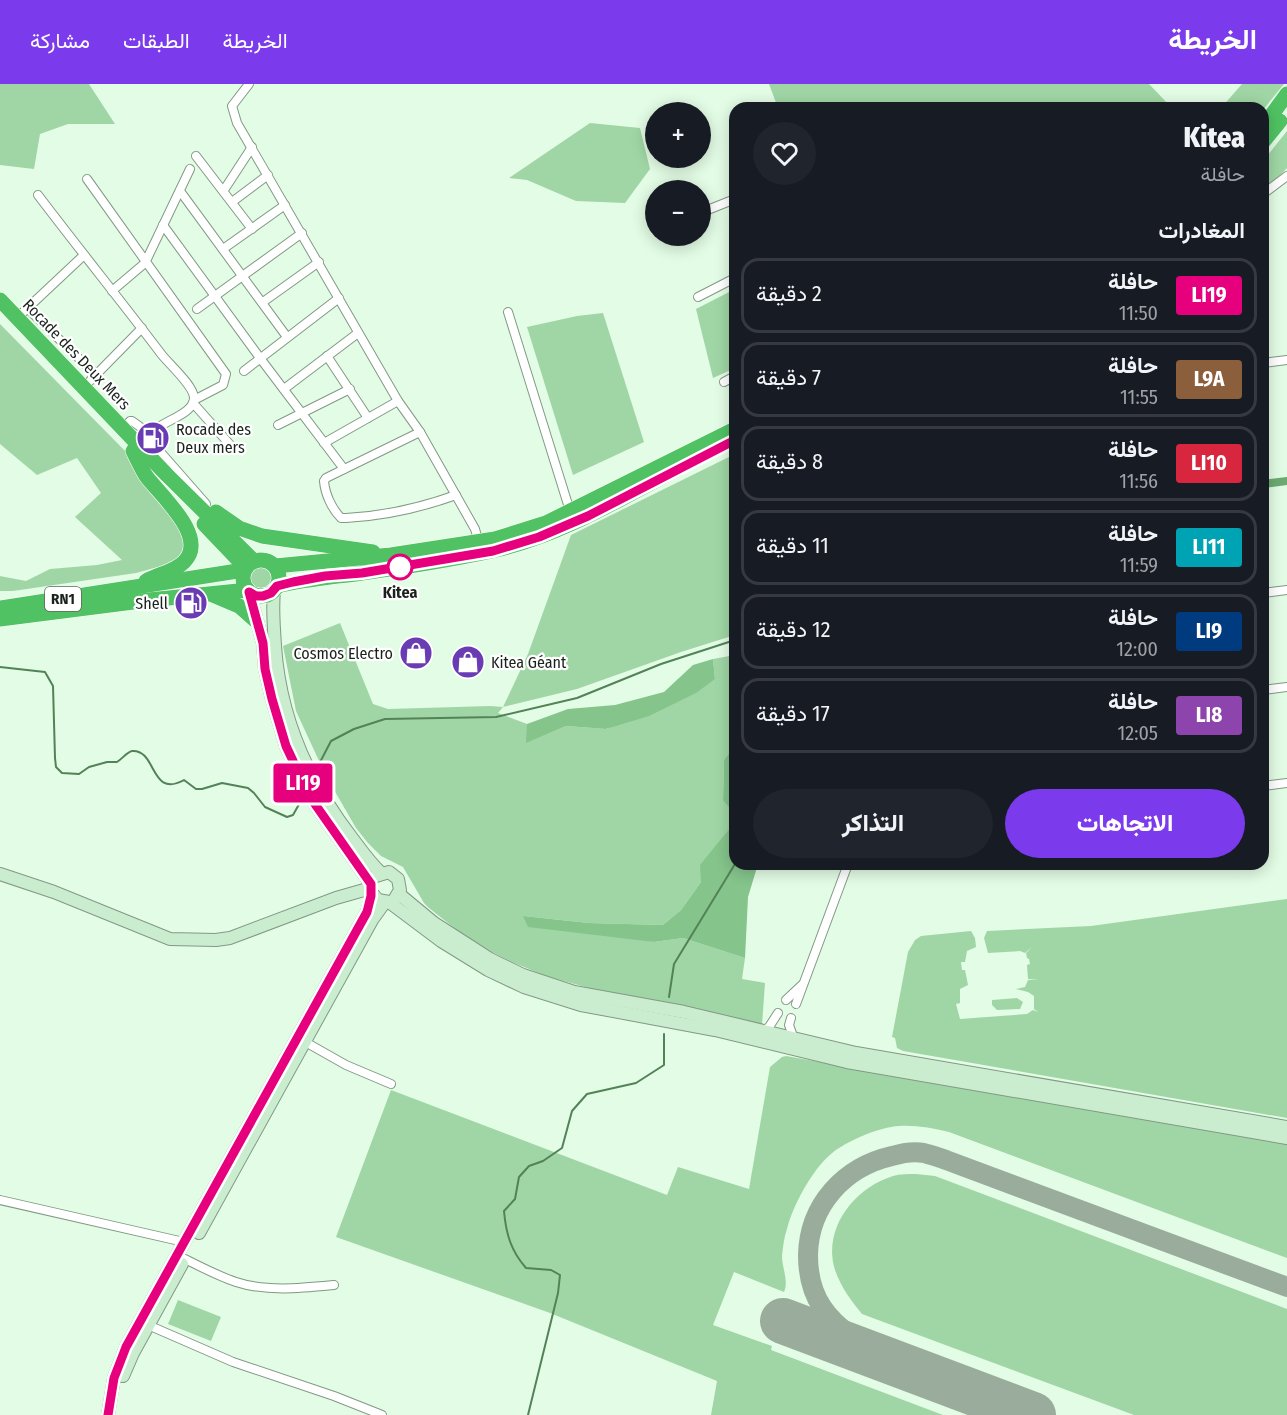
<!DOCTYPE html>
<html lang="ar">
<meta charset="utf-8">
<style>
body{margin:0;font-family:"Fira Sans Condensed",Vazirmatn,sans-serif;background:#20242c;color:#f1f3f6;direction:rtl;height:100vh;display:flex;flex-direction:column;font-size:22px;white-space:nowrap}
*{box-sizing:border-box;margin:0}
p{font-size:20px;color:#9ea1a6}
.icon{flex:none;width:33px;height:33px;fill:none;stroke:currentColor;stroke-width:2;stroke-linecap:round;stroke-linejoin:round}
.map{position:relative;flex:1;overflow:hidden;direction:ltr}
.details{position:absolute;left:729px;top:18px;width:540px;height:768px;display:flex;flex-direction:column;background:#171b24;border-radius:18px;box-shadow:0 3px 15px #0003;direction:rtl}
.details>*{flex:none}
.badge{padding:0 12px;border-radius:4px;font-size:21px;line-height:39px}
.tools{position:absolute;left:645px;top:18px;display:grid;gap:12px}
.tools a{display:grid;place-items:center;width:66px;height:66px;border-radius:50%;background:#171b24;box-shadow:0 3px 15px #0003;font-size:30px}
.map>.badge{position:absolute;translate:-50% -50%;box-shadow:0 0 0 3px #fff}
h2{padding:0 24px;font-size:22px;line-height:54px}
.round{display:grid;place-items:center;flex:none;width:63px;height:63px;border-radius:32px;background:#20242c}
.overview{display:flex;align-items:center;justify-content:space-between;height:102px;padding:0 24px}
h1{font-size:28px;font-weight:800;line-height:45px}
.action{display:flex;gap:12px;margin-top:auto;padding:12px 24px}
.action a{flex:1;height:69px;border-radius:36px;background:#7c3aed;color:#fff;font-size:24px;font-weight:800;line-height:69px;text-align:center}
.action a+a{background:#20242c;color:#f1f3f6}
ul{padding:0;list-style:none}
li{display:flex;align-items:center;gap:18px;height:75px;margin:0 12px 9px;padding:0 12px;border:3px solid #363941;border-radius:18px}
li div{flex:1}
li b{display:block;font-size:22px}
li em{font-style:normal}
li .badge{min-width:66px;font-weight:700;text-align:center}
header{display:flex;align-items:center;gap:36px;box-sizing:border-box;height:84px;padding:0 30px;background:#7c3aed;color:#fff}
header strong{font-size:28px}
nav{display:flex;gap:33px;margin-inline-start:auto;font-size:21px}
.map>svg:first-child{display:block}
.green{fill:#a0d6a5}
.forest{fill:#85c48b}
.lines{fill:none;stroke-linecap:round;stroke-linejoin:round}
.stream{stroke:#538258;stroke-width:2}
.canal{stroke:#6caa72;stroke-width:8}
.taxiway{stroke:#9aad9c;stroke-width:20}
.runway{stroke:#9aad9c;stroke-width:46}
.street-casing{stroke:#829984;stroke-width:10}
.secondary-casing{stroke:#829984;stroke-width:14}
.highway-casing{stroke:#fff;stroke-width:16}
.street{stroke:#fff;stroke-width:8}
.secondary{stroke:#caedd0;stroke-width:12}
.highway{stroke:#50c263;stroke-width:15}
.line-casing{stroke:#fff;stroke-width:14}
.line{stroke:#e6007e;stroke-width:9}
.stop-dot{fill:#fff;stroke:#e6007e;stroke-width:3}
.labels{text-anchor:middle;stroke-width:4.5;stroke-linejoin:round;paint-order:stroke}
.shield{fill:#fff;stroke:#5f655f;stroke-width:1.5}
.shield-label{font-size:15px;font-weight:bold;fill:#1a231b}
.street-label{font-size:16px;fill:#1a231b;stroke:#fff}
.poi-label{font-size:16px;fill:#1a231b;stroke:#fff;text-anchor:start}
.stop-label{font-size:16px;font-weight:bold;fill:#1a231b;stroke:#fff}
</style>
<header>
<strong>الخريطة</strong>
<nav><a>الخريطة</a><a>الطبقات</a><a>مشاركة</a></nav>
</header>
<div class="map">
<svg width="1287" height="1331" viewBox="0 0 1287 1331">
<rect width="100%" height="100%" fill="#e3fce5"/>
<g class="green">
<path d="M0 0H89L115 40H68L40 50 34 85 0 81Z"/>
<path d="M769 0H1149L1172 24H778Z"/>
<path d="M1242 0H1284L1263 26V24H1221Z"/>
<path d="M590 39 640 44 650 85 625 119 576 117 527 96 509 94Z"/>
<path d="M1287 47V84L1263 109V77Z"/>
<path d="M735 205V284L713 294 696 225Z"/>
<path d="M603 229 644 358 573 391 527 243 577 232Z"/>
<path d="M0 240 128 370 177 439 184 460 187 475 136 489 13 507H0V492L26 497 50 485 97 481 122 476 75 433 101 409 77 374 37 391 0 360Z"/>
<path d="M735 370V551L681 568 577 605 503 623 498 629 527 640V658L566 642 607 645 715 595 713 575 735 571V661L724 676 723 715 735 731V738L724 752 701 798 681 826 663 841 589 839 523 832 654 858 683 854 745 874 742 895 765 899 762 941 659 917 603 908 546 892 512 878 494 869 458 847 429 824 424 819 403 783 381 772 368 759 356 744 326 692 296 627 283 562 340 539 373 620 388 625 490 622 503 623 528 570 571 451Z"/>
<circle cx="261" cy="492" r="12"/>
<path d="M1287 815V1034L903 967 897 964 895 954 892 953 908 868 915 856 921 852 971 847 975 854 976 863 967 867 965 878H961L962 886H965L968 901 960 905V919L956 920 960 935 1027 930 1033 926 1038 928 1034 925V912L1028 908 1016 905 1025 903 1028 896 1038 895H1028L1027 881 1030 880 1029 875 1027 874 1026 869 1032 863 1025 869 1020 867 988 869 984 854 987 847 1091 842Z"/>
<path d="M1017 914 1023 918 1020 925 997 926 992 921V916Z"/>
<path d="M786 972 1287 1060V1174L949 1048C932 1044 916 1041 899 1042 880 1043 846 1057 831 1070 812 1086 793 1121 787 1145 784 1153 783 1163 782 1172 782 1184 789 1197 784 1208L734 1188 713 1241 772 1262 771 1266 943 1331H711L717 1297 550 1229 336 1153 391 1006 667 1111 678 1083 749 1105 770 983 782 973Z"/>
<path d="M916 1090 935 1092 1287 1225V1331H1134L862 1230C851 1217 841 1203 835 1186 822 1145 854 1104 893 1092 900 1090 909 1090 916 1090Z"/>
<path d="M178 1216 221 1233 211 1257 168 1240Z"/>
</g>
<g class="forest">
<path d="M713 575 715 595 696 609 649 632 606 645 566 642 526 659 527 640 568 625 615 621 664 608 693 581Z"/>
<path d="M735 661V731L723 716 724 676Z"/>
<path d="M735 738V780H758L748 813 745 874 683 854 654 858 528 843 523 832 589 839 663 841 681 826 701 798 700 781Z"/>
</g>
<g class="lines">
<g class="stream">
<path d="M0 583 45 588 53 602 55 674 56 683 62 689 79 690 89 683 107 678H117C122 675 127 668 132 667 157 665 150 715 184 696L196 705H202L222 699 248 704 254 709 265 723 287 733 293 731 302 715"/>
<path d="M317 684 331 657 354 645 385 635 496 633 577 614 661 580 735 556"/>
<path d="M669 913 674 880 735 780"/>
<path d="M528 1331 558 1209 560 1191 551 1186 526 1184C511 1167 506 1150 504 1127L515 1115 519 1093 529 1082 543 1077 562 1064 572 1027 587 1010 636 999 664 981V950"/>
</g>
<path class="canal" d="M1263 400 1287 397"/>
<path class="taxiway" d="M898 1280C872 1265 839 1249 822 1223 812 1208 808 1189 808 1171 809 1121 844 1083 892 1072 902 1069 914 1067 924 1069 931 1071 939 1073 946 1076L1287 1203"/>
<path class="runway" d="M783 1237 1033 1331"/>
<defs>
<g id="street">
<path d="M249 0 232 22 237 39 398 317 420 348 475 445 479 459"/>
<path d="M196 72 252 145"/>
<path d="M87 95 226 290 223 301 194 316"/>
<path d="M224 106 252 63"/>
<path d="M180 107 287 253"/>
<path d="M1263 110 1287 92"/>
<path d="M38 111C79 165 121 217 162 271 170 281 194 302 194 314 194 333 152 338 149 355L206 420"/>
<path d="M232 118 268 91"/>
<path d="M700 129 735 115"/>
<path d="M163 141 260 274 344 385"/>
<path d="M223 165 285 121"/>
<path d="M112 207 145 179 190 85"/>
<path d="M698 213 735 194"/>
<path d="M263 218 319 178"/>
<path d="M27 224 96 291"/>
<path d="M197 225 302 149"/>
<path d="M508 228 570 427"/>
<path d="M18 233 84 171"/>
<path d="M327 272 368 334"/>
<path d="M1263 279 1287 276"/>
<path d="M244 287 339 214"/>
<path d="M724 298 735 292"/>
<path d="M83 304 142 244"/>
<path d="M284 305 358 249"/>
<path d="M193 319 233 364"/>
<path d="M278 341 350 305"/>
<path d="M124 344 130 337H132L150 350"/>
<path d="M420 348 326 394 324 397C325 410 332 425 341 434H346C385 432 420 424 456 411"/>
<path d="M324 359 398 317"/>
<path d="M1263 509 1287 506"/>
<path d="M1263 606 1287 603"/>
<path d="M1263 702 1287 699"/>
<path d="M786 916 802 901"/>
<path d="M796 920 848 780"/>
<path d="M791 934 789 941 794 955"/>
<path d="M762 947 769 943 778 929"/>
<path d="M300 955 346 981 391 1000"/>
<path d="M0 1116 184 1158"/>
<path d="M185 1175C201 1183 218 1192 236 1198 266 1208 303 1204 334 1201"/>
<path d="M148 1241 233 1278 334 1312 382 1331"/>
</g>
<g id="secondary">
<path d="M274 507C272 526 274 543 275 562 280 634 308 697 352 754 361 766 370 779 381 789"/>
<path d="M0 790 54 808 170 855 216 856 230 854 336 814 371 804"/>
<path d="M376 792 389 788 398 795 400 806 394 816"/>
<path d="M371 808 378 816 389 818 441 857 488 886 524 903 581 921 715 946 847 978 1287 1054"/>
<path d="M399 810 434 839 490 875 523 891 574 908 684 928 856 969 1287 1043"/>
<path d="M199 1149 372 836 385 818"/>
<path d="M123 1292 133 1269 182 1180"/>
<path d="M108 1331 114 1294 126 1263 367 828 370 817 371 800 310 713 286 662 272 615 265 585 263 559 249 508"/>
</g>
<g id="highway">
<path d="M1263 43 1287 10"/>
<path d="M1263 58 1280 37"/>
<path d="M0 216 167 391 254 477"/>
<path d="M133 367C137 375 141 384 146 392 161 412 209 453 184 478 174 488 158 490 146 497"/>
<path d="M216 428 239 444 262 452 373 468"/>
<path d="M204 440 246 484"/>
<circle cx="261" cy="494" r="18"/>
<path d="M275 482 391 471 495 455 546 439 735 345"/>
<path d="M277 502C306 495 334 493 362 489 406 483 450 476 492 467 560 452 618 416 679 384"/>
<path d="M213 511 239 522 257 538"/>
<path d="M0 524 244 486"/>
<path d="M0 535 149 516 248 506"/>
</g>
</defs>
<use href="#street" class="street-casing"/>
<use href="#secondary" class="secondary-casing"/>
<use href="#highway" class="highway-casing"/>
<use href="#street" class="street"/>
<use href="#secondary" class="secondary"/>
<use href="#highway" class="highway"/>
</g>
<g class="lines">
<defs>
<path id="line" d="M108 1331 114 1294 126 1263 367 828 371 812V800L310 713 286 662 272 615 265 585 263 559 249 508 256 512H263L271 509 277 502 293 498 325 492 362 489 493 467 539 453 588 432 735 356"/>
</defs>
<use href="#line" class="line-casing"/>
<use href="#line" class="line"/>
</g>
<defs>
<symbol id="fuel-disc" viewBox="-11 -11 22 22"><circle r="9.5" fill="#6a3cb3" stroke="#fff"/><path d="M-5.5-6h7V0h2V4h1.3V-2.5L3-4.5l.8-.8L6-3V5H2.5V1h-1V6h-7ZM-4.2-4.7v3.2H.2V-4.7Z" fill="#fff"/></symbol>
<symbol id="shop-disc" viewBox="-11 -11 22 22"><circle r="9.5" fill="#6a3cb3" stroke="#fff"/><path d="M-5-2.5h2.3a2.7 3.5 0 0 1 5.4 0H5L5.5 6h-11ZM-1.5-2.5h3a1.5 2.3 0 0 0-3 0Z" fill="#fff"/></symbol>
</defs>
<g fill-rule="evenodd">
<use href="#fuel-disc" x="134" y="335" width="38" height="38"/>
<use href="#fuel-disc" x="172" y="500" width="38" height="38"/>
<use href="#shop-disc" x="397" y="550" width="38" height="38"/>
<use href="#shop-disc" x="449" y="559" width="38" height="38"/>
</g>
<circle class="stop-dot" cx="400" cy="483" r="12"/>
<g class="labels">
<rect class="shield" x="45" y="503" width="36" height="24" rx="4.5"/>
<g class="shield-label">
<text x="63" y="520">RN1</text>
</g>
<g class="street-label">
<text transform="translate(77 270) rotate(46)" y="6">Rocade des Deux Mers</text>
</g>
<g class="poi-label">
<text x="176" y="351">Rocade des<tspan x="176" dy="18">Deux mers</tspan></text>
<text x="168" y="525" text-anchor="end">Shell</text>
<text x="393" y="575" text-anchor="end">Cosmos Electro</text>
<text x="491" y="584">Kitea Géant</text>
</g>
<g class="stop-label">
<text x="400" y="514">Kitea</text>
</g>
</g>
</svg>
<div class="tools">
<a>+</a>
<a>−</a>
</div>
<b class="badge" style="left:303px;top:699px;background:#e6007e;color:#fff">LI19</b>
<section class="details">
<div class="overview"><div><h1>Kitea</h1><p>حافلة</p></div><a class="round"><svg class="icon" aria-label="heart" viewBox="0 0 24 24"><path d="M12 20l-8-8c-3-5 5-10 8-4 3-6 11-1 8 4z"/></svg></a></div>
<h2>المغادرات</h2>
<ul>
<li><span class="badge" style="background:#e6007e;color:#fff">LI19</span><div><b>حافلة</b><p>11:50</p></div><em>2 دقيقة</em></li>
<li><span class="badge" style="background:#8b5e3c;color:#fff">L9A</span><div><b>حافلة</b><p>11:55</p></div><em>7 دقيقة</em></li>
<li><span class="badge" style="background:#d7263d;color:#fff">LI10</span><div><b>حافلة</b><p>11:56</p></div><em>8 دقيقة</em></li>
<li><span class="badge" style="background:#00a3b4;color:#fff">LI11</span><div><b>حافلة</b><p>11:59</p></div><em>11 دقيقة</em></li>
<li><span class="badge" style="background:#003b80;color:#fff">LI9</span><div><b>حافلة</b><p>12:00</p></div><em>12 دقيقة</em></li>
<li><span class="badge" style="background:#8e44ad;color:#fff">LI8</span><div><b>حافلة</b><p>12:05</p></div><em>17 دقيقة</em></li>
</ul>
<div class="action"><a>الاتجاهات</a><a>التذاكر</a></div>
</section>
</div>
